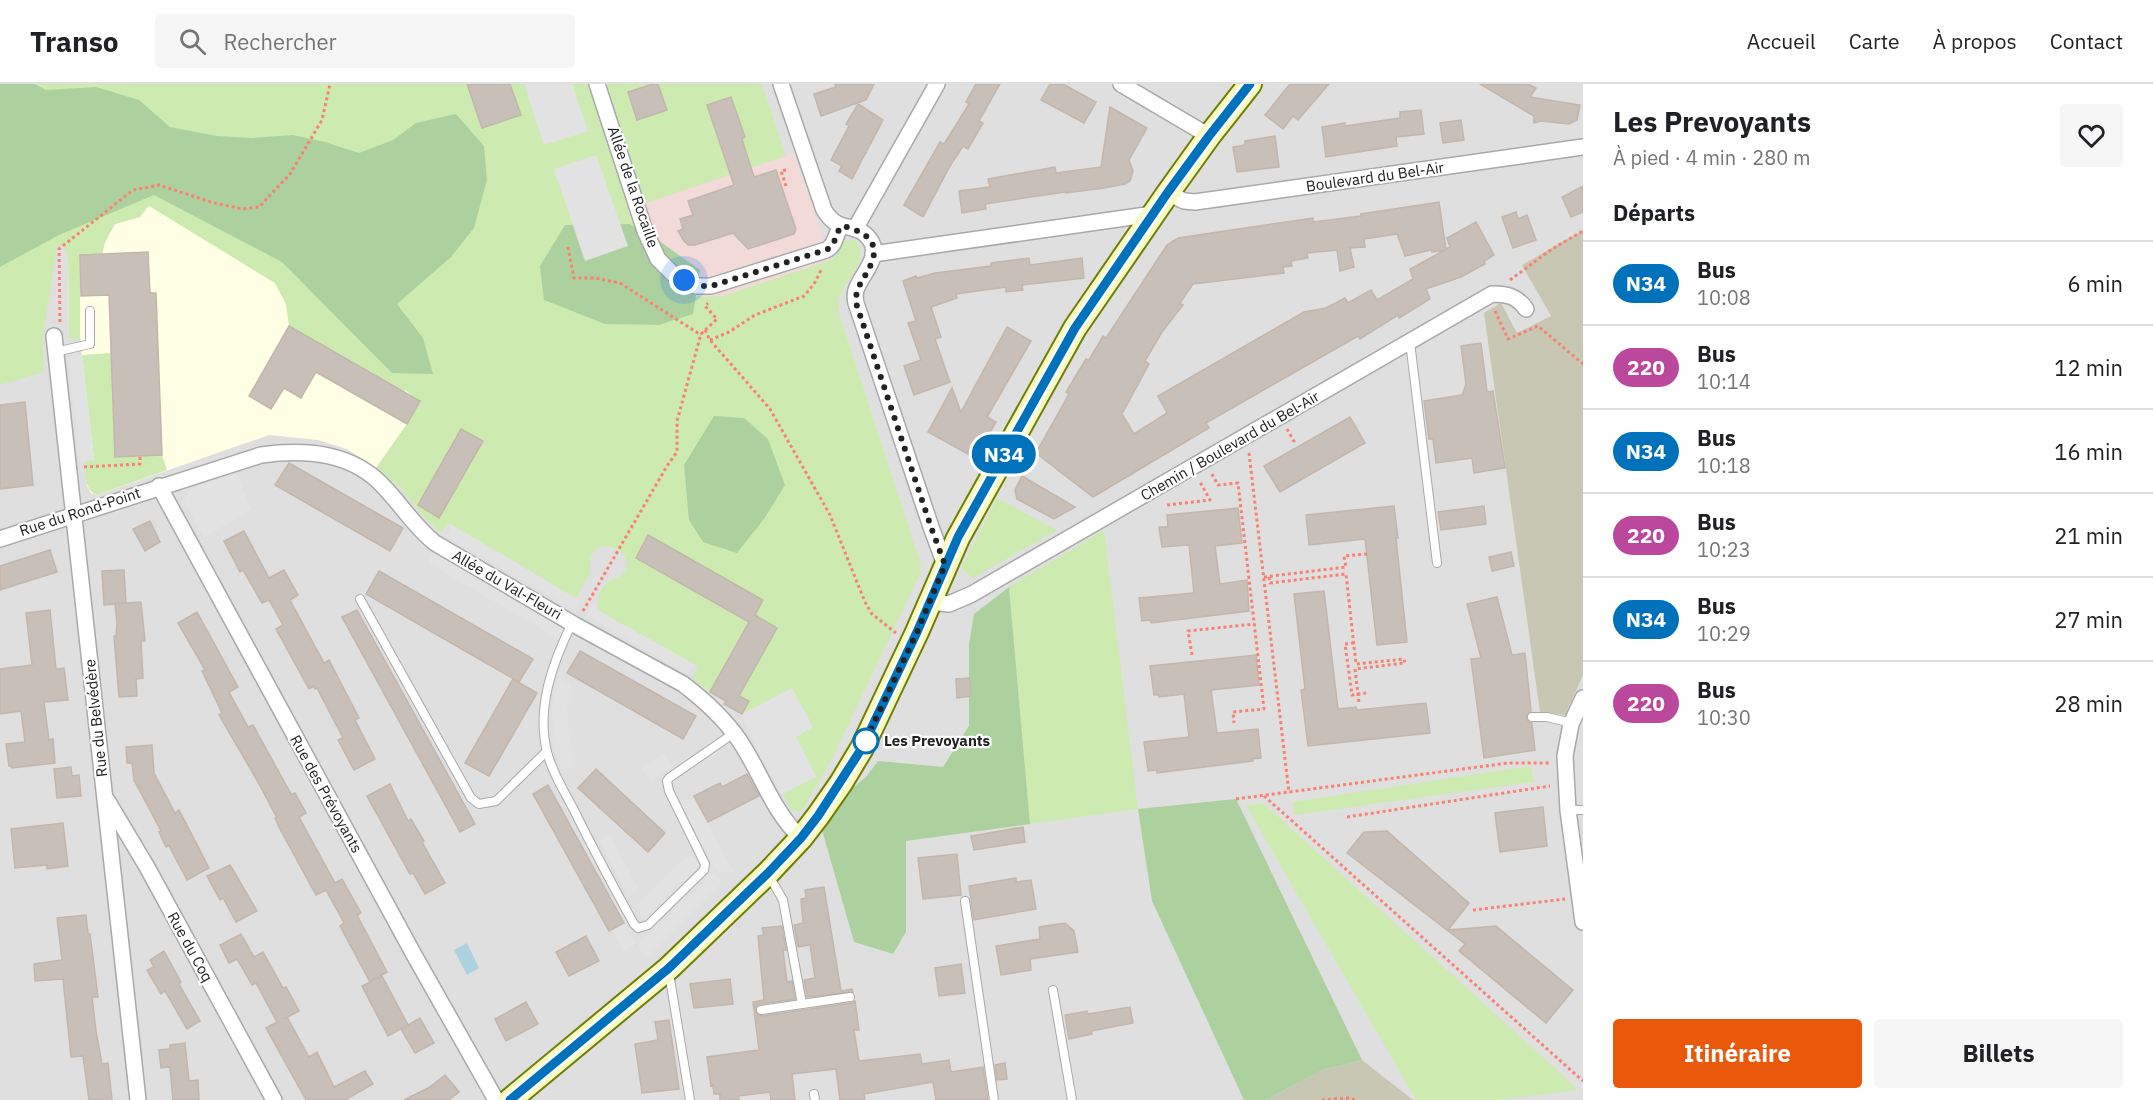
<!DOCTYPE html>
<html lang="fr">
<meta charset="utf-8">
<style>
body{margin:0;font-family:"IBM Plex Sans",sans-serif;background:#f6f6f6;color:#202124;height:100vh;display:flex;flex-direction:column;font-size:22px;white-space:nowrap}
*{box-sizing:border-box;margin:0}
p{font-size:20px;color:#757577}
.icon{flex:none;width:33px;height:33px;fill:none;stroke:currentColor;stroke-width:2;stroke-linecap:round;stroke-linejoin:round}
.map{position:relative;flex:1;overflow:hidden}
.details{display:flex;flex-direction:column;background:#fff;width:570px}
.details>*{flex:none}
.badge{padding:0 12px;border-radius:20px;font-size:21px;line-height:39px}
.you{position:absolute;width:30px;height:30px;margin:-15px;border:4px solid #fff;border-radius:50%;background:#1a73e8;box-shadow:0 0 0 9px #1a73e833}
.map>.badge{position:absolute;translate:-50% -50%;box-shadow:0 0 0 3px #fff}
h2{padding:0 30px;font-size:22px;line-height:54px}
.round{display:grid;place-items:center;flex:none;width:63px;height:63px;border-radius:6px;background:#f6f6f6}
.headline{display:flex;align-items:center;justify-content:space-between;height:102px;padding:0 30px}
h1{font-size:28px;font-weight:700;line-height:45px}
.cta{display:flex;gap:12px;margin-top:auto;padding:12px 30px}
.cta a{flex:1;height:69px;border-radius:6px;background:#ea580c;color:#fff;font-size:24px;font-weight:700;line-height:69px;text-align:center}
.cta a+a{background:#f6f6f6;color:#202124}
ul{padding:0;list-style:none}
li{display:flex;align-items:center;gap:18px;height:84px;padding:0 30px;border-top:2px solid #e0e0e0}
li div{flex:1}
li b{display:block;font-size:22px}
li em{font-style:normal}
li .badge{min-width:66px;font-weight:700;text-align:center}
header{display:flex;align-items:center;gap:36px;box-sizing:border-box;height:84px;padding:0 30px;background:#fff;border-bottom:2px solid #e0e0e0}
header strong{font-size:28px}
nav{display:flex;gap:33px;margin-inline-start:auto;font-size:21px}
.search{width:420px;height:54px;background:#f6f6f6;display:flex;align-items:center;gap:15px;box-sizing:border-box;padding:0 21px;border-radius:6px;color:#757577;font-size:22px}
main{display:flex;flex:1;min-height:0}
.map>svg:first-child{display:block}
.residential{fill:#e0dfdf}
.commercial{fill:#f2dad9}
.education{fill:#ffffe5}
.construction{fill:#c7c7b4}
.grass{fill:#cdebb0}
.forest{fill:#add19e}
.parking{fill:#e2e2e2}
.water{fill:#aad3df}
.building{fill:#c7bfb8;stroke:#c4b6ab;stroke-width:1.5;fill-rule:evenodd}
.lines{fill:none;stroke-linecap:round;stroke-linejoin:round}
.lane-casing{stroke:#a9a9a9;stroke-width:10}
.street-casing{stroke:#a9a9a9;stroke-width:18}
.secondary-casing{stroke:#707d05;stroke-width:26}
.path{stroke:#fa8072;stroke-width:3;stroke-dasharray:3 3;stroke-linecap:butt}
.lane{stroke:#fff;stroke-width:8}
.street{stroke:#fff;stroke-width:15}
.secondary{stroke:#f7fabf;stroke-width:22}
.line-casing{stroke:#fff;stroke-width:14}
.line{stroke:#0072bc;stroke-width:9}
.walk{stroke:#222;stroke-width:6;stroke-dasharray:0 10.8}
.stop-dot{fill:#fff;stroke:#0072bc;stroke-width:3}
.labels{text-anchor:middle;stroke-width:4.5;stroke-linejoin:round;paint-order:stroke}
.street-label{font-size:15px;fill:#222;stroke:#fff}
.stop-label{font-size:15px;font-weight:bold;fill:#222;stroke:#fff;text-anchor:start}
</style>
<header>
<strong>Transo</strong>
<div class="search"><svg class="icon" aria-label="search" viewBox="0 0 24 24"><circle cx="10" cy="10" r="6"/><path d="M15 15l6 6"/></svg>Rechercher</div>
<nav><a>Accueil</a><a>Carte</a><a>À propos</a><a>Contact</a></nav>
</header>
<main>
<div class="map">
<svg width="1583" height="1016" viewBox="0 0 1583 1016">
<rect width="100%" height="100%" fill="#f2efe9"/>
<rect class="residential" x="0" y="0" width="1583" height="1016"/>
<path class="commercial" d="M794 69 831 176 723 212 703 213 684 209 645 178 628 125Z"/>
<path class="education" d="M149 121 275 199 286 220 290 242 403 307 405 306 420 317 407 340 376 384 347 365 318 356 269 351 97 411 91 409 87 401 85 377 94 375 80 255H69L68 172 102 170 105 158 115 140 140 133Z"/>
<g class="construction">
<path d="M1583 146V591L1565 631 1540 628 1484 229 1501 219 1517 249 1551 232 1522 181Z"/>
<path d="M1362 976 1413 1016H1266L1322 986Z"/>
</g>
<g class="grass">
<path d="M0 0H762L786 72 628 125 641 165 684 209 703 213 723 212 831 176C842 169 838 153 855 156 871 173 849 192 842 207 839 213 839 220 838 226L921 481 920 490 831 677 803 725 799 728 791 726 783 710 816 692 796 652 813 643 792 605 742 630 692 595 698 582 599 527C595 518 600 503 609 497 612 494 617 495 621 491 633 481 624 466 612 463 605 461 599 463 594 467L590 476V490L576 514 449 439 441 449 421 430 402 405 376 384 407 340 420 318 405 306 404 307 289 242 286 220 275 199 149 122 140 133 115 140 105 158 102 170 80 171V255H69L68 172 64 162H57L43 254 44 288 0 301Z"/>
<path d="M111 269 115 373 162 371 167 386 97 411C84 406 86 390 85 377L94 375 82 271Z"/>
<path d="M997 414 1057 446 973 494 961 484Z"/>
<path d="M1104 446 1138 725 1030 740 1009 503Z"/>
<path d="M1531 682 1534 698 1295 731 1292 718Z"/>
<path d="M1263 719 1579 1006 1496 1016H1416L1246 722Z"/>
</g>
<g class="forest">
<path d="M0 0H35L46 6 96 3 139 16 170 43 217 52 252 54 293 51 325 58 359 69 393 56 416 39 456 30 484 62 487 96 474 144 451 173 397 220 423 254 433 290 392 289 282 178 154 111 59 151 0 183Z"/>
<path d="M630 140 662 159 700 186 693 230 659 241 605 240 544 216 540 182 565 141Z"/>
<path d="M714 332 744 334 768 355 785 401 764 435 737 469 703 458 689 436 684 381Z"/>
<path d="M1009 503 1030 740 906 757V848L893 870 854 858 818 732 866 693 878 677 943 683 969 642V560L974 530Z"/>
<path d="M1236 715 1362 976 1322 986 1266 1016H1244L1152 817 1138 725Z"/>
</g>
<g class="parking">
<path d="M524 0H572L588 47 544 61Z"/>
<path d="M596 71 628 162 585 177 554 85Z"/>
<path d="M82 271 94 376 80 378 68 273Z"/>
<path d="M223 391H237L251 425 204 454 183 415 190 406Z"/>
<path d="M452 441 580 517 575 526 446 452Z"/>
<path d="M434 467 566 543 559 555 428 479Z"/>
<path d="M594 520 604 530 694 580 688 591 586 531Z"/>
<path d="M558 594 571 600 567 628 574 683 563 689 556 669 553 646 552 625Z"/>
<path d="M792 604 813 643 796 653 816 693 781 710 740 631Z"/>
<path d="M664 670 672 683 650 697 642 683Z"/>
<path d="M694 715 734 788 718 789 677 716Z"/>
<path d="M610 750 639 806 629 812 599 756Z"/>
<path d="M690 769 699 781 643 835 637 821Z"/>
<path d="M714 787 722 799 646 874 637 861Z"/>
<path d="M624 839 636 861 623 867 613 845Z"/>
</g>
<path class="water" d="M467 859 479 884 467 891 454 866Z"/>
<g class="building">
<path d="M467 0H510L521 31 482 44Z"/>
<path d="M653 0H658L667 26 637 36 628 8Z"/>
<path d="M835 0H874L866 16 821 32 814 10 836 3Z"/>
<path d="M976 0H1000L979 37 983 39 968 65 963 62 950 82 923 133 904 121 940 58 944 60 969 20 966 18Z"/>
<path d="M1050 0H1063L1096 18 1084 39 1041 16Z"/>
<path d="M1290 0H1329L1298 36 1293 32 1283 45 1265 31Z"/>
<path d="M1480 0H1528L1536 4 1530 13 1580 21 1577 36 1569 40 1541 37 1534 39V32Z"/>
<path d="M731 13 745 53 742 55 754 93 776 86 796 145 794 150 748 165 733 149 695 161H688L684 157 678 147 683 145 680 135 693 131 688 117 734 101 707 21Z"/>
<path d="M858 20 883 36 852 95 839 87 842 82 831 76 849 42 846 40Z"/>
<path d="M1110 23 1147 44 1129 76 1133 87 1130 97 1125 100 1104 104 1066 109 1065 108 985 120 986 125 962 129 959 107 990 103 988 95 1055 83 1056 89 1101 83Z"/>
<path d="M1421 26 1424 50 1396 53 1397 62 1326 73 1322 43 1345 39V42L1400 34V28Z"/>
<path d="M1461 36 1464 56 1443 59 1440 39Z"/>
<path d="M1275 52 1279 83 1237 88 1233 63 1245 61V57Z"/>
<path d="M1583 102V128L1571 133 1562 113Z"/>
<path d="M1439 118 1446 165 1450 163 1447 154 1476 138 1494 171 1484 177 1485 180 1461 193 1426 205 1430 215 1399 234 1398 231 1360 255 1358 252 1206 339 1209 344 1093 413 1036 369 1069 310 1066 308 1086 275 1089 276 1103 252 1106 254 1167 161 1178 154 1245 144 1313 134V138L1361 132V130ZM1397 150 1405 172 1431 166 1432 168 1445 166 1410 185 1413 195 1377 216 1371 206 1348 219 1345 214 1326 224 1304 228 1158 312 1167 329 1134 350 1122 330 1149 280 1145 277 1162 248 1183 221 1180 219 1193 200 1284 189 1283 183 1292 182 1291 177 1308 174 1307 169 1337 166 1340 187 1354 183 1350 164 1365 163 1364 155Z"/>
<path d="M1516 128 1518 135 1527 131 1536 156 1513 164 1502 133Z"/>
<path d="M148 168 150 209H156L162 371 115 373 109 211 81 212 80 171Z"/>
<path d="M1029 174 1030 181 1082 174 1084 194 1022 201 1023 206 1006 208V203L956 210 957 214 931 223 941 253 935 255 950 298 914 311 904 282 921 276 908 239 916 237 903 197 916 192 917 194 935 189 991 182V179Z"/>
<path d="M289 242 420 317 407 340 316 288 301 314 284 304 271 325 249 312Z"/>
<path d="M1007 243 1031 257 987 333 996 338 975 374 928 348 952 304 961 328Z"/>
<path d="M1481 259 1487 308 1493 307 1505 384 1474 389 1472 374 1436 379 1433 355H1429L1424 317 1462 311 1466 300 1461 262Z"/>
<path d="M25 318 33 401 0 405V321Z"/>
<path d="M1350 333 1365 359 1280 408 1264 382Z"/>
<path d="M461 345 483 357 439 434 418 421Z"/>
<path d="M289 379 403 444 390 467 275 401Z"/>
<path d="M1022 392 1075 423 1054 435 1017 415 1015 406Z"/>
<path d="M1394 422 1398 454H1396L1407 558 1377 561 1365 455 1309 461 1306 431Z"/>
<path d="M1484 422 1486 440 1441 446 1438 428Z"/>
<path d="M1238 424 1242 459 1215 462 1220 500 1247 496 1249 527 1151 539 1150 536 1142 537 1139 514 1194 509 1189 461 1162 463 1159 443H1168L1167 431Z"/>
<path d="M150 437 160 458 145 467 133 445Z"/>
<path d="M244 447 269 494 284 486 298 511 290 516 324 579 329 576 359 634 355 636 375 675 354 686 338 656 343 654 317 604 315 605 314 602 309 605 276 545 283 541 269 516 262 519 243 486 240 488 224 457Z"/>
<path d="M648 451 763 516 755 531 777 544 739 612 749 617 742 630 724 620 726 617 710 608 749 538 636 474Z"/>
<path d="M50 466 57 488 0 506V482Z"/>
<path d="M1511 468 1514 482 1492 487 1489 473Z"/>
<path d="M124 486 126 519 104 521 102 487Z"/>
<path d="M379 487 533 575 519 598 366 510Z"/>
<path d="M1324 507 1338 625 1356 623 1357 626 1426 619 1430 649 1308 662 1301 606 1305 605 1294 510Z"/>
<path d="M1497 513 1512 571 1525 569 1531 627 1527 630 1526 634 1529 638 1532 639 1535 666 1484 674 1471 575 1481 574 1467 520Z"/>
<path d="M141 518 145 557H141L143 594 136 595 137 612 119 613 114 552H116L117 538 115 520Z"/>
<path d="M50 526 56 585 64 584 68 616 44 618 49 656 53 655 55 679 12 684 11 682H9L6 660 25 658 21 627 0 630V585L32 581 26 529Z"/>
<path d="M357 526 475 740 460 748 342 533Z"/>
<path d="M197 528 238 603 229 608 248 643 253 641 291 710 295 709 306 729 299 733 335 799 342 795 361 829 357 831 387 888 370 898 340 842 344 839 326 806 316 811 281 747 275 734H277L258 698 219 631 222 629 202 587 205 586 178 539Z"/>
<path d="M580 567 696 632 683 655 567 589Z"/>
<path d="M1256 571 1259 601 1211 606 1217 649 1258 645 1261 674 1252 675 1253 677 1157 689V686L1148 687 1144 658 1189 653 1184 610 1159 613V611H1154L1150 582Z"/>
<path d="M970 594 971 612 957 614 956 595Z"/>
<path d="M513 595 537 609 489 692 465 679Z"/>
<path d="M152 661 154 689 175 729 179 726 209 784 187 796 169 762 166 763 159 748 161 747 134 696 132 679H127L126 663Z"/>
<path d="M71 683 72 692 79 691 81 712 57 714 54 685Z"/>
<path d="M596 685 665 749 648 768 578 704Z"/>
<path d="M747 690 759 712 708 738 694 712 720 699 722 703Z"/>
<path d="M390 700 408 737 411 735 424 757 422 758 445 799 425 810 413 789 410 790 367 712Z"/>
<path d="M548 701 624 839 609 847 533 710Z"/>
<path d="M1543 723 1547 762 1500 768 1495 729Z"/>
<path d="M63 739 68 782 47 785V781L15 784 11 745Z"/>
<path d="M1023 743 1025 758 974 766 971 752Z"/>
<path d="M1387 747 1469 819 1448 846 1496 842 1573 906 1546 939 1459 867 1465 860 1347 769 1364 748Z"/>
<path d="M957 770 961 811 923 815 918 774Z"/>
<path d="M230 781 257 827 236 838 223 814 220 816 207 792Z"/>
<path d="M1016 794V798L1031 796 1036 825 974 836 969 802Z"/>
<path d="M824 803 841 907 852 905 853 908 807 913 804 896 815 894 810 861 798 863 794 841 803 839 801 815 806 814 805 806Z"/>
<path d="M86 831 88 850H90L98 913H92L96 947 102 980 108 979 112 1016H89L83 972 71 973 63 895 35 897 34 880 62 876 57 834Z"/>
<path d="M1065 839 1074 847 1078 868 1030 875 1031 886 1001 891 996 862 1040 855 1039 843Z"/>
<path d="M782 842 786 866H783L787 898 792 897 795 915 760 920 755 924 757 930 762 932 851 919 855 917 859 946H854L859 977 920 970 922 980 949 976 951 988 983 983 988 1016H936L933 998 864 1010 865 1016H840L836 985 792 990 795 1016H771L770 1008 738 1012 739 1016H720V1010H714L713 1001 711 1002 707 973 759 966 753 918 764 916 758 852 764 851 762 844Z"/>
<path d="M241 850 254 873 263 868 283 904 286 903 299 927 284 935 287 933 309 973 317 968 334 1003 365 987 373 1000 345 1016H306L266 944 277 938 256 899 252 901 237 875 229 879 220 861Z"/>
<path d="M586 852 599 877 569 892 556 868Z"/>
<path d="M164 867 181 898 179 900 200 937 187 945 165 907 161 910 147 886 154 883 150 876Z"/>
<path d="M961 880 965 909 939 912 935 884Z"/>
<path d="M382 892 408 941 388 952 362 902Z"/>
<path d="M730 895 733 920 694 924 690 900Z"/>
<path d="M526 918 538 940 506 957 495 935Z"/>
<path d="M1130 923 1133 939 1091 947 1092 950 1069 955 1065 931 1087 927 1088 930Z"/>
<path d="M420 934 434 959 415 969 401 945Z"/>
<path d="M669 936 679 1005 642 1009 635 960 658 956 655 938Z"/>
<path d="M185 959 189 997 198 996 199 1016H173L170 983 161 984 159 966 170 965V961Z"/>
<path d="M1005 979 1007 995 997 996 995 981Z"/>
<path d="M445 991 459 1008 449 1016H404L430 1003Z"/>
</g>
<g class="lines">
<defs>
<g id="lane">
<path d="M1410 258 1437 479"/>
<path d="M55 268 90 260V227"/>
<path d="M360 515 471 714 479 720 496 717 547 667"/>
<path d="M572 539C553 578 536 623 547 668 552 688 564 707 574 726 593 765 613 802 634 840L638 844 648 841 704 786 705 780 669 707 667 697 669 694 734 649"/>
<path d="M1532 633H1547L1572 639"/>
<path d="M1568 726H1583"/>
<path d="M768 790 783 816 802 920"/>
<path d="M965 817 994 1016"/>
<path d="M669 889 690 1016"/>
<path d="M1053 906 1072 1016"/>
<path d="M761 926 850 913"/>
<path d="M814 1010 815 1016"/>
</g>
<g id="street">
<path d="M597 0 645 147 658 175 673 190 695 202H711L826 166C837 161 834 150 842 142"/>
<path d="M781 0 824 126C840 151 851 137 866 151 886 170 862 188 856 206 855 210 855 215 856 219L931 443 945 481"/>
<path d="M1121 0 1209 52"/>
<path d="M1168 109 1184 117 1195 118 1583 63"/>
<path d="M855 145 937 0"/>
<path d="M873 170 1153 130"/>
<path d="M54 252 138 1016"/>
<path d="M159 402 413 869 496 1016"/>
<path d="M0 455 261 371C306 365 353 368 385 404 402 422 415 443 435 459L575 541 683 600C704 616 724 634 739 656 761 688 772 727 801 754"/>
<path d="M929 518 949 520 972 510 1492 210C1507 210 1517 212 1526 225"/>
<path d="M1583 614 1571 640 1565 672 1568 726 1583 838"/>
<path d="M107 716 147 783 274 1016"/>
</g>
<path id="secondary" d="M510 1016 669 884 768 789 801 754 818 732 841 699 862 664 917 548 958 454 1075 244 1168 109 1209 52 1250 0"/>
</defs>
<use href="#lane" class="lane-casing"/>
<use href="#street" class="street-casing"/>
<use href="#secondary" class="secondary-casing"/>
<g class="path">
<path d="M786 86 781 87 786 102"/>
<path d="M568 163 574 194H595L620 199 701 251"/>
<path d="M1510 196 1552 165 1583 147"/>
<path d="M1495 227 1508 255 1538 242 1583 280"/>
<path d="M60 238 59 165 133 106 159 101 214 119 243 125 259 123 290 90 322 36 330 0"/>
<path d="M705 246 710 256 770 325 830 431 865 518 872 530 896 549"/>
<path d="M710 256 729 248 755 231 804 212 814 200 821 186"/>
<path d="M1287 345 1295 359"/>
<path d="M1249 369 1289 709"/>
<path d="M84 383 140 380V372"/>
<path d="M1212 390 1218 401 1238 399 1264 625 1233 628 1234 639"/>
<path d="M1167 421 1210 416 1200 398"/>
<path d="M1264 493 1346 483 1344 472 1367 470"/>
<path d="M1269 493 1270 499 1346 490 1356 580 1404 575 1405 579 1355 585 1359 619"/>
<path d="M583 527 667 382 677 368V337L701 250 717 235 705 222 708 219"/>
<path d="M1354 559 1345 560 1352 611 1366 609"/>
<path d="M1192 571 1188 547 1254 540"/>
<path d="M1264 712 1583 997"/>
<path d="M1236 715 1508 679H1550"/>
<path d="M1347 733 1550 702"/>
<path d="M1473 826 1565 815"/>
<path d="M1322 1016 1348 1014 1355 1016"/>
</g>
<use href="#lane" class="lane"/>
<use href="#street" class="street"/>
<use href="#secondary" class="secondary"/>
</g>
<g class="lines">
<defs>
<path id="line" d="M510 1016 669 884 768 789 801 754 818 732 862 664 917 548 958 453 1075 244 1168 108 1209 52 1250 0"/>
</defs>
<use href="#line" class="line-casing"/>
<use href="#line" class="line"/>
<path class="walk" d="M684 196 694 202H711L826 166C837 161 834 150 842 142 861 146 882 156 871 180 865 195 855 202 856 219L931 443 945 481 917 548 862 664 866 657"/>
</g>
<circle class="stop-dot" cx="866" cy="657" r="12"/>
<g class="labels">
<g class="street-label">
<text transform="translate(1375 93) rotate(-8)" y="5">Boulevard du Bel-Air</text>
<text transform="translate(633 103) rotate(71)" y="5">Allée de la Rocaille</text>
<text transform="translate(1230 362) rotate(-30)" y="5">Chemin / Boulevard du Bel-Air</text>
<text transform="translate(80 428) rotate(-18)" y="5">Rue du Rond-Point</text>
<text transform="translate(507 501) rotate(30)" y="5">Allée du Val-Fleuri</text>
<text transform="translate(96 634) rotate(-96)" y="5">Rue du Belvédère</text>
<text transform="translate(326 710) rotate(61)" y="5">Rue des Prévoyants</text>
<text transform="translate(190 863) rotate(61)" y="5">Rue du Coq</text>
</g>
<g class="stop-label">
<text x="884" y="662">Les Prevoyants</text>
</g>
</g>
</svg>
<div class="you" style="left:684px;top:196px"></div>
<b class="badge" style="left:1004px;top:370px;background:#0072bc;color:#fff">N34</b>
</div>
<section class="details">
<div class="headline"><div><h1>Les Prevoyants</h1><p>À pied · 4 min · 280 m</p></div><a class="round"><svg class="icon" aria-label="heart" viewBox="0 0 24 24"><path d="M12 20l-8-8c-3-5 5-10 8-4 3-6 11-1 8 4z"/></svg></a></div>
<h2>Départs</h2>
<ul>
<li><span class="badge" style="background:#0072bc;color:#fff">N34</span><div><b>Bus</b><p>10:08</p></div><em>6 min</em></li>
<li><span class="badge" style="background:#bb489d;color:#fff">220</span><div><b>Bus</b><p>10:14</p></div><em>12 min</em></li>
<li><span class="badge" style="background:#0072bc;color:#fff">N34</span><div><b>Bus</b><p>10:18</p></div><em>16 min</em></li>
<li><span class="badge" style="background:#bb489d;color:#fff">220</span><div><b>Bus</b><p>10:23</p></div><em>21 min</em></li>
<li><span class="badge" style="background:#0072bc;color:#fff">N34</span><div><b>Bus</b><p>10:29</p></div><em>27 min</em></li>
<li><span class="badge" style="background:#bb489d;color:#fff">220</span><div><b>Bus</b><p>10:30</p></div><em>28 min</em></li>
</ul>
<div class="cta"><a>Itinéraire</a><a>Billets</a></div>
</section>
</main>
